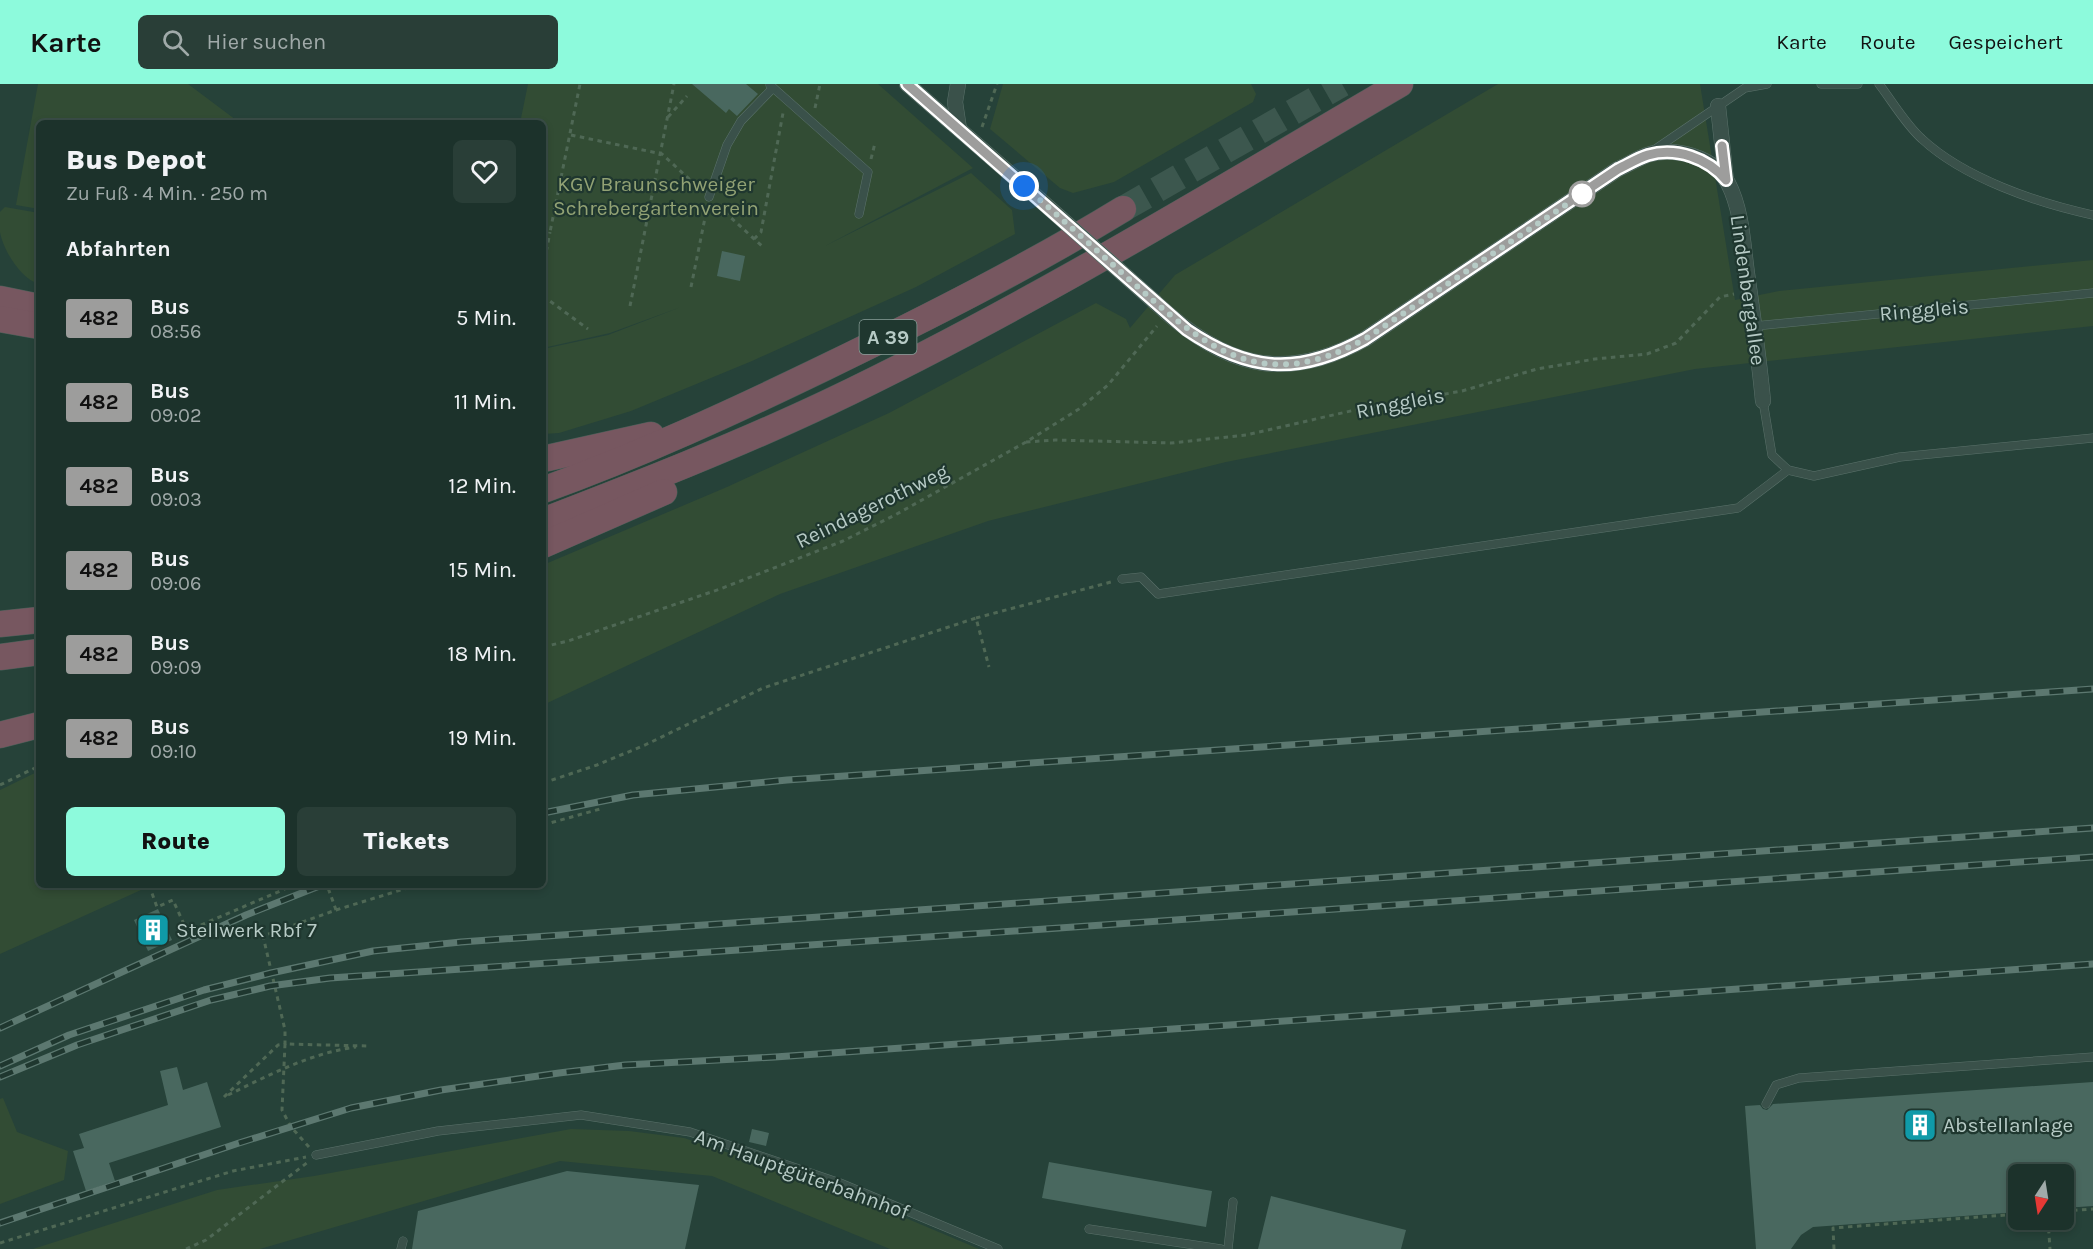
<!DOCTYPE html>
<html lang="de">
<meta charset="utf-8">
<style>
body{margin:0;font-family:Karla,sans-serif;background:#293e37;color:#f1f3f6;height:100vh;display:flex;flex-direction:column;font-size:22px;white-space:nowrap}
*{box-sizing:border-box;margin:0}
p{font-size:20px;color:#a0aaa9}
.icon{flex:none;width:33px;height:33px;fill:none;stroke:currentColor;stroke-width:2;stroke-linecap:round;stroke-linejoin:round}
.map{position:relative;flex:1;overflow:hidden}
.panel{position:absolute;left:36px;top:36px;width:510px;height:768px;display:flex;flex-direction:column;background:#1c322b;border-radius:9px;box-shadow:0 3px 9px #0003,0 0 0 2px #3a4d47}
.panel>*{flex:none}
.badge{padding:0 12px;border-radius:4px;font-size:21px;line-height:39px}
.needle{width:39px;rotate:192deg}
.buttons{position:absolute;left:2008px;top:1080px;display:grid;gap:12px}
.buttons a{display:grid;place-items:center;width:66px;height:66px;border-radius:9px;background:#1c322b;box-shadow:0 3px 9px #0003,0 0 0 2px #3a4d47;font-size:30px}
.you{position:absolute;width:30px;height:30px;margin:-15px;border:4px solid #fff;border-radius:50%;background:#1a73e8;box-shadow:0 0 0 9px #1a73e833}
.map>.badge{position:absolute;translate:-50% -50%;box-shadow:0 0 0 3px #fff}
h2{padding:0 30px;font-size:22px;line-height:54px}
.round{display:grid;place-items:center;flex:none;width:63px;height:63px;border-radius:9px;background:#293e37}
.headline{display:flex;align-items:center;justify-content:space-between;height:102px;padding:0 30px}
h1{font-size:28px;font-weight:800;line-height:45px}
.action{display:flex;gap:12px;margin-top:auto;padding:12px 30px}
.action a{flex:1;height:69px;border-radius:9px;background:#8dfadc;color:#111;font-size:24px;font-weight:800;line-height:69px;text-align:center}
.action a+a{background:#293e37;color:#f1f3f6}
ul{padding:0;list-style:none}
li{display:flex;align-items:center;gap:18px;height:84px;padding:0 30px}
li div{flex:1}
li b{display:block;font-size:22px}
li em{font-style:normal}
li .badge{min-width:66px;font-weight:700;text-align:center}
header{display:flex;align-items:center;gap:36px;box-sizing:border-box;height:84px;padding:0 30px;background:#8dfadc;color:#111}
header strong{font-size:28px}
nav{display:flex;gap:33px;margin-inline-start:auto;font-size:21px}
.search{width:420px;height:54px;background:#293e37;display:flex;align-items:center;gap:15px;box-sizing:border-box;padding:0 21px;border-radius:9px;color:#a0aaa9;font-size:22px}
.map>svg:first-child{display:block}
.green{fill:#324c34}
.building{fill:#49685f}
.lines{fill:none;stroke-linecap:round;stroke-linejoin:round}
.motorway-tunnel{stroke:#3c574e;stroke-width:26;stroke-dasharray:26 13;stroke-linecap:butt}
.service-casing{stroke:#5b726b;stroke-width:9}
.minor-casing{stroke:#5b726b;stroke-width:16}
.motorway-casing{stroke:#485f58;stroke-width:27}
.path{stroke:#4f6855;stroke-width:3;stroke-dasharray:4.5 4.5;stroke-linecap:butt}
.service{stroke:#3a514a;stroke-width:8}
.minor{stroke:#3a514a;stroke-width:15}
.motorway{stroke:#775760;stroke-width:26}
.rail-casing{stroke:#5c7870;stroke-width:7}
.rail{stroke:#1f372f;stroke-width:4.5;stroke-dasharray:14;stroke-linecap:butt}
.minor-bridge-casing{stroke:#5b726b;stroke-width:16;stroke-linecap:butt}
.minor-bridge{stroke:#3a514a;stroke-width:15}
.line-casing{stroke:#fff;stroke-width:14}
.line{stroke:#9d9d9c;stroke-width:9}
.walk{stroke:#b7cbc6;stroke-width:6;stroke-dasharray:0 10.8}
.stop-dot{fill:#fff;stroke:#9d9d9c;stroke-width:3}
.labels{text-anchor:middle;stroke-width:4.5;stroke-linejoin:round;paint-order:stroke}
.shield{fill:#1f372f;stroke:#899f99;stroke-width:1.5}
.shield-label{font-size:20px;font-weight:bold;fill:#b7cbc6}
.park-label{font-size:21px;fill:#92a274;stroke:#1f372f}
.street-label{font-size:21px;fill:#b7cbc6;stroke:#1f372f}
.poi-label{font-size:21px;fill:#b7cbc6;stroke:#1f372f;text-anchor:start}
</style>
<header>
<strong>Karte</strong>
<div class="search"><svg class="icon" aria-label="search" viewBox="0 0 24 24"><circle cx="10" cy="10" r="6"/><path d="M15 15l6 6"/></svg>Hier suchen</div>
<nav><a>Karte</a><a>Route</a><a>Gespeichert</a></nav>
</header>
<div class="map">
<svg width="2093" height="1165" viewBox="0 0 2093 1165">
<rect width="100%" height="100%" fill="#264239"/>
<g class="green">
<path d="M38 0H188L240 39H39V125L16 121Z"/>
<path d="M528 0H878L973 84 825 162 971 89 1012 126 1015 150 916 203 752 277 631 327 559 349 543 350V265L608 251 681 223 610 249 543 264V39H520Z"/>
<path d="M1003 0H1251L1256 10 1253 18 1114 98 1073 109 1060 104 990 45Z"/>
<path d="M1498 0H1700L1735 216 1779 207 2093 176V242L1695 285 1226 378 988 437 780 510 543 621V481L727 403 889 329 1096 219 1126 235 1130 244 1175 191Z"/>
<path d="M5 123 39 129V200C21 195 3 166 0 148 0 142 0 134 0 128Z"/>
<path d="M39 687V801H152L0 870V706Z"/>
<path d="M3 1014 17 1048 68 1067 64 1096 0 1120V1015Z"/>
<path d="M571 1045 629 1047 684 1054 837 1105 979 1165H890L712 1092 560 1077 260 1165H33L217 1106 314 1092Z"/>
</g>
<g class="building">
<path d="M692 0H746L758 10 737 32 729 25 726 29Z"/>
<path d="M722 167 745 172 740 197 717 192Z"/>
<path d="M158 825 172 856 148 867 134 836Z"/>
<path d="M177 983 183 1006 207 998 221 1043 109 1079 115 1097 86 1107 73 1067 84 1064 79 1050 168 1021 160 987Z"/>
<path d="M2093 998V1122L2064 1124V1090H2019V1128L1813 1143 1801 1151 1791 1165H1756L1745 1022 1760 1021 1763 1025 1767 1026 1773 1020Z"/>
<path d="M752 1045 769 1049 766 1062 749 1058Z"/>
<path d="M1049 1078 1212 1107 1206 1143 1042 1114Z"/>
<path d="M567 1087 699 1101 685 1165H412L418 1127Z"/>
<path d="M1271 1112 1406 1146 1401 1165H1258Z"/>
</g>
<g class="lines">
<path class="motorway-tunnel" d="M1123 125 1342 0"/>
<defs>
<g id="service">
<path d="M1821 0H1858"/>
<path d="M1879 0C1892 17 1906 41 1922 55 1964 94 2037 119 2093 131"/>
<path d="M770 1 868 88 859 130"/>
<path d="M1654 66 1745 4 1767 0"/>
<path d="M709 113 727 61 741 37 773 4"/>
<path d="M1755 242 2093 209"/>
<path d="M1763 317 1772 371 1788 386 1814 392 1900 373 2093 354"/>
<path d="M1122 495 1141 493 1158 510 1738 424 1788 386"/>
<path d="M1766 1020 1776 1001 1799 994 2093 973"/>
<path d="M316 1071 438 1047 581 1031 690 1048 840 1099 998 1165"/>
<path d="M1089 1145 1221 1165"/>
<path d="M401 1165 403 1157"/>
<path d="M1228 1165 1233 1118"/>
</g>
<g id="minor">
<path d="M907 0 1039 115"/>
<path d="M958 0 955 18 959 45"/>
<path d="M1718 22 1726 96"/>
<path d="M1156 219C1222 281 1282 301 1365 255L1618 85C1627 81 1637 75 1647 71 1674 62 1714 73 1728 99 1742 126 1743 160 1747 189 1753 232 1759 274 1763 317"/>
</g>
<g id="motorway">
<path d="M0 215 39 223"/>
<path d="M0 235 39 242"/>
<path d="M543 375 651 351"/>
<path d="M543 406C640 371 733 328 826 283 927 234 1028 183 1123 125"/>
<path d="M543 437C639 400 736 362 829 318 1026 224 1212 110 1400 0"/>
<path d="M543 461 664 408"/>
<path d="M0 540 39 536"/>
<path d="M0 573 39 568"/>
<path d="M0 651 39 641"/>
</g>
</defs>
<use href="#service" class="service-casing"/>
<use href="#minor" class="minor-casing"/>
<use href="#motorway" class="motorway-casing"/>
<g class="path">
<path d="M815 24 820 0"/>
<path d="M668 33 687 12"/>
<path d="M982 43 997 0"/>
<path d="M571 51 662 70 700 105"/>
<path d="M871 75 875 59"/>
<path d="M718 122 762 162"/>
<path d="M543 146 550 148 580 0"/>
<path d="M754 155 761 148 783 29"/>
<path d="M543 185 550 148"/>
<path d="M691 203 707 124"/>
<path d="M543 212 588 245"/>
<path d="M630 222 674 0"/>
<path d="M1026 358 1055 356 1171 359 1246 351 1355 326 1462 307 1537 285 1595 275 1647 270 1676 259 1720 213 1734 210"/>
<path d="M976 534 1111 498"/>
<path d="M543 563 568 557 720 505 843 457 895 431 1026 358 1079 325 1108 301 1157 242"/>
<path d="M543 699 597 681 645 661 763 604 976 534 989 583"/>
<path d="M0 701 39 682"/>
<path d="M543 741 600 725"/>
<path d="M149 801 157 823 173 816 187 847 294 801"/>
<path d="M336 826 417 801"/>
<path d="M228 1011C269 991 311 969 356 963"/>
<path d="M224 1013 278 961 285 960V946L263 852 336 826 327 801"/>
<path d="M309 1063 291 1043 282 1026 285 960 367 962"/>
<path d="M2064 1127 2093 1125"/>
<path d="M2048 1136 2050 1165"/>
<path d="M0 1159 233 1087 306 1073"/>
<path d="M186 1165 206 1156 308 1078"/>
<path d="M1834 1165 1833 1144 2019 1130"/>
</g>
<use href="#service" class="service"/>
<use href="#minor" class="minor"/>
<use href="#motorway" class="motorway"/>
<defs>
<g id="rail">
<path d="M543 729 633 711 787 696 2093 605"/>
<path d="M0 944 246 831 322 801"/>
<path d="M0 982 69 951 204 906 271 889 373 867 461 858 2093 744"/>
<path d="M0 993 77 961 211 916 270 902 330 894 2093 773"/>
<path d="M0 1139 239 1059 351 1024 441 1006 559 989 625 981 775 973 2093 880"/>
</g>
</defs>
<use href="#rail" class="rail-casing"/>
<use href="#rail" class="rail"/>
<defs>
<path id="minor-bridge" d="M1039 115 1156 219"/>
</defs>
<use href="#minor-bridge" class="minor-bridge-casing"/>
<use href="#minor-bridge" class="minor-bridge"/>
</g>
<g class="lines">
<defs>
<path id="line" d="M907 0 1187 246C1249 288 1298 292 1365 255L1618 85C1627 81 1638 74 1648 71 1676 63 1708 74 1726 96L1722 62"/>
</defs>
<use href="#line" class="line-casing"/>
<use href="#line" class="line"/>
<path class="walk" d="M1024 102C1060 133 1095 165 1130 196 1207 265 1262 312 1365 255L1582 110"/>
</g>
<defs>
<symbol id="building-square" viewBox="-11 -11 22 22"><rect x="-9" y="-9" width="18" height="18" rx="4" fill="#0f9aa8" stroke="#1f372f"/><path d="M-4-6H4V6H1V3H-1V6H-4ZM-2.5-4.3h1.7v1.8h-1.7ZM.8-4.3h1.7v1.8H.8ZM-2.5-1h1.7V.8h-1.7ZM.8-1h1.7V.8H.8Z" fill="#fff"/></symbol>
</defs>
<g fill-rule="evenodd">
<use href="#building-square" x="134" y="827" width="38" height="38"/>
<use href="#building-square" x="1901" y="1022" width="38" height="38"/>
</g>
<circle class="stop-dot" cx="1582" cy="110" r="12"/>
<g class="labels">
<rect class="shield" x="859.5" y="236" width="57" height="34" rx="4.5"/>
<g class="shield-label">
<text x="888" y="260">A 39</text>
</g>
<g class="park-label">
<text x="656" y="107">KGV Braunschweiger<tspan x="656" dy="24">Schrebergartenverein</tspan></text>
</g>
<g class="street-label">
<text transform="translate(1748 206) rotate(82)" y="7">Lindenbergallee</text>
<text transform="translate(1924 226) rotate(-5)" y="7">Ringgleis</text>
<text transform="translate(1400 319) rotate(-11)" y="7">Ringgleis</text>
<text transform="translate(872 422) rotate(-26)" y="7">Reindagerothweg</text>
<text transform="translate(802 1090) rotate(20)" y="7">Am Hauptgüterbahnhof</text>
</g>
<g class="poi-label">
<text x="176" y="853">Stellwerk Rbf 7</text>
<text x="1943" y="1048">Abstellanlage</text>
</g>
</g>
</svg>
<div class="buttons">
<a><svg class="needle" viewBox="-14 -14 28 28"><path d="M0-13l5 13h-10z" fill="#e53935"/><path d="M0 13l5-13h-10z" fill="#a0aaa9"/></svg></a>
</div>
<div class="you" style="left:1024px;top:102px"></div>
<section class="panel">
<div class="headline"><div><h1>Bus Depot</h1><p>Zu Fuß · 4 Min. · 250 m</p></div><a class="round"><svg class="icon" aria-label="heart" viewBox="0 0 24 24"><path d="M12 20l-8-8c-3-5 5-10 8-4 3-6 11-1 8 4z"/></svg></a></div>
<h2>Abfahrten</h2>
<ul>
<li><span class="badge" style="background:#9d9d9c;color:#111">482</span><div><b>Bus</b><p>08:56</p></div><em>5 Min.</em></li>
<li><span class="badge" style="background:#9d9d9c;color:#111">482</span><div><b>Bus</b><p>09:02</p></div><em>11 Min.</em></li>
<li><span class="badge" style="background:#9d9d9c;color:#111">482</span><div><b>Bus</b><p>09:03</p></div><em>12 Min.</em></li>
<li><span class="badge" style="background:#9d9d9c;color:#111">482</span><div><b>Bus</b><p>09:06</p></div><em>15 Min.</em></li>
<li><span class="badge" style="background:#9d9d9c;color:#111">482</span><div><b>Bus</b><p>09:09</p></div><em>18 Min.</em></li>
<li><span class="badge" style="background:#9d9d9c;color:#111">482</span><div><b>Bus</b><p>09:10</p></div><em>19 Min.</em></li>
</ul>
<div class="action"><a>Route</a><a>Tickets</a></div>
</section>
</div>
